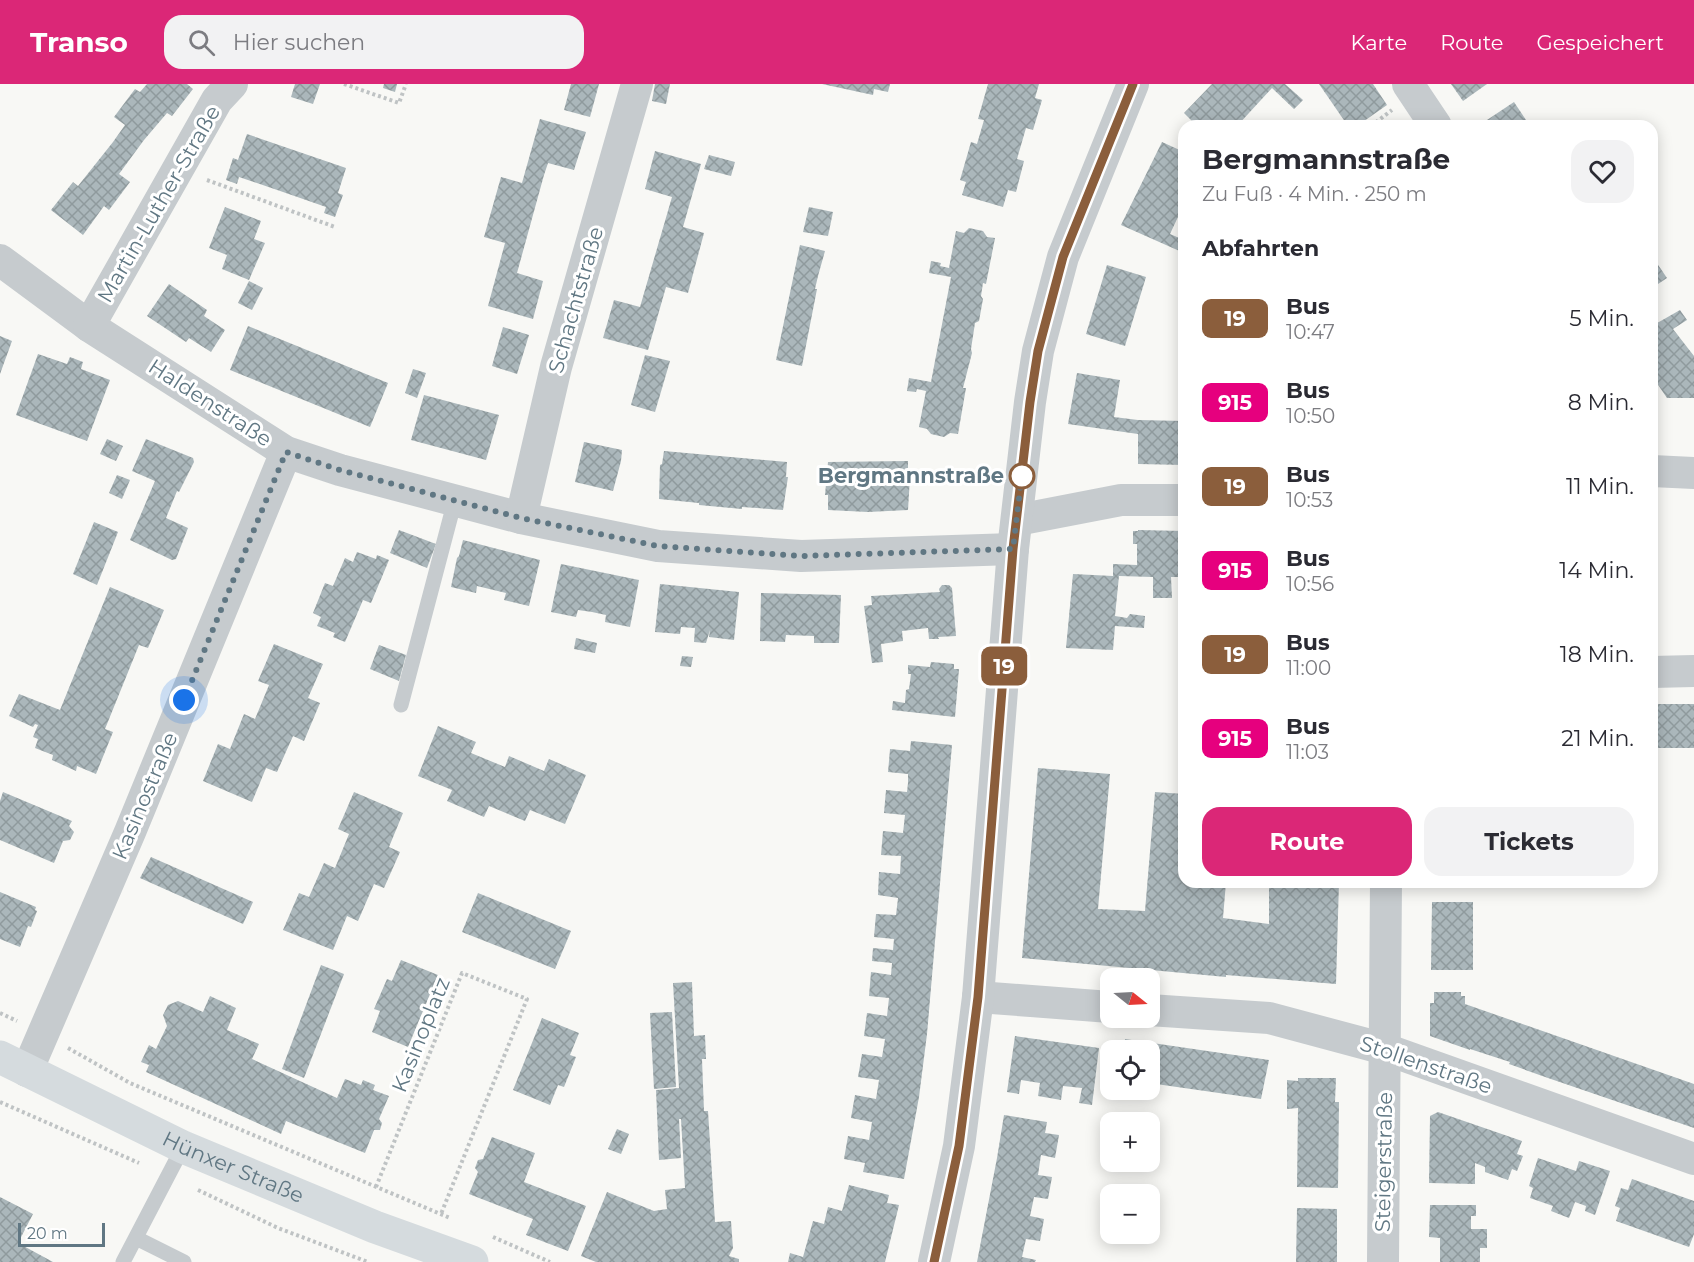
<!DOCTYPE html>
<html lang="de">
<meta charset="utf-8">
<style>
body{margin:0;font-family:Montserrat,sans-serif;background:#f2f2f3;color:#2b2b33;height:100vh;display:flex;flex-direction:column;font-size:22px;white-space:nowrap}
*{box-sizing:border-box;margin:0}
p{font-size:20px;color:#7c7c81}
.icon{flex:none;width:33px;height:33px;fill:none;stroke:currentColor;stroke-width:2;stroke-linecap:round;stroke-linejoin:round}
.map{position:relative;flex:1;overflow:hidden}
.panel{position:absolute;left:1178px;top:36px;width:480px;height:768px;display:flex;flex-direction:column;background:#fff;border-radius:18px;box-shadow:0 3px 15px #0003}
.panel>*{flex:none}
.badge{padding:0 12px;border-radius:9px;font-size:21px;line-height:39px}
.needle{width:39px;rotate:108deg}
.tools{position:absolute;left:1100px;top:884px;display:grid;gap:12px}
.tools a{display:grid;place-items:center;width:60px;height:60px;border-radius:12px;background:#fff;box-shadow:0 3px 15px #0003;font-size:30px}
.scale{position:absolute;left:18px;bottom:15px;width:87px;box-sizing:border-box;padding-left:6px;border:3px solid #607783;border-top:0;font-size:16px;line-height:21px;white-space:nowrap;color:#607783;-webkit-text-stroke:4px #fff;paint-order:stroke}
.you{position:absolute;width:30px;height:30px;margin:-15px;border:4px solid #fff;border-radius:50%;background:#1a73e8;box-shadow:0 0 0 9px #1a73e833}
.map>.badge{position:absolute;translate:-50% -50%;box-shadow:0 0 0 3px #fff}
h2{padding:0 24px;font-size:22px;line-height:54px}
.round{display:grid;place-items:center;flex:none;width:63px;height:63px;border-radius:18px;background:#f2f2f3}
.summary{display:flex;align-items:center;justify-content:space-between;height:102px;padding:0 24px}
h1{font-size:28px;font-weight:700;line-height:45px}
.cta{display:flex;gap:12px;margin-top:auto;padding:12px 24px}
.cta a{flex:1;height:69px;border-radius:18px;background:#db2777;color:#fff;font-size:24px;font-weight:700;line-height:69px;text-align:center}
.cta a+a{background:#f2f2f3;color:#2b2b33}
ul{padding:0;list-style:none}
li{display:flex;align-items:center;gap:18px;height:84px;padding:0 24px}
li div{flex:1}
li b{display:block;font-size:22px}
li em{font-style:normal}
li .badge{min-width:66px;font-weight:700;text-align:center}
header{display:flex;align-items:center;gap:36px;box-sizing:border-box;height:84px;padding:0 30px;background:#db2777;color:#fff}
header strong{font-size:28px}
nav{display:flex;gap:33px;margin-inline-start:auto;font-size:21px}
.search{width:420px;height:54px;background:#f2f2f3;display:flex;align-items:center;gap:15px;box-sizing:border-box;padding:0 21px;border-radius:18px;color:#7c7c81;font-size:22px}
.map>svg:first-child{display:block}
.building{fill:url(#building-cross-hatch)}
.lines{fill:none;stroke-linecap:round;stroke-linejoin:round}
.path{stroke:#bfc3c4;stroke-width:4;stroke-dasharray:3 3;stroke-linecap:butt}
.service{stroke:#c6cbce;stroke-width:15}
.minor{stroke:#c6cbce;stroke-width:32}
.secondary{stroke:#d5dbde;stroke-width:33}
.line-casing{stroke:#fff;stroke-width:14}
.line{stroke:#8b5e3c;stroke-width:9}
.walk{stroke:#607783;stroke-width:6;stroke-dasharray:0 10.8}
.stop-dot{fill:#fff;stroke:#8b5e3c;stroke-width:3}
.labels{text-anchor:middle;stroke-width:6;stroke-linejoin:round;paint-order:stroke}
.street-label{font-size:21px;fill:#607783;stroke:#fff}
.stop-label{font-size:21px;font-weight:bold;fill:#607783;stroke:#fff;text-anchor:end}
</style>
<header>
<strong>Transo</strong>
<div class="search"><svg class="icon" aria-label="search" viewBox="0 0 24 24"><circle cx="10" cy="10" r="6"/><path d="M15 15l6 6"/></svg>Hier suchen</div>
<nav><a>Karte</a><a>Route</a><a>Gespeichert</a></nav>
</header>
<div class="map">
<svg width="1694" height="1178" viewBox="0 0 1694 1178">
<defs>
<pattern id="building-cross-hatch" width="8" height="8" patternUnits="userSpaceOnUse" patternTransform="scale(1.5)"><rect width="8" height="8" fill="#abb7bb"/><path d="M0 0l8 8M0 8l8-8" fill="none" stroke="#8f9a9d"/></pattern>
</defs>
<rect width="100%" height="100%" fill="#f8f8f5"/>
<g class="building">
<path d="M147 0H187L193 5 172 32 167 29 144 56 119 90 130 98 109 126 104 122 83 151 51 126 73 98 78 102 113 58 125 41 114 33 135 5 140 8Z"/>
<path d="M295 0H320L313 20 291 13Z"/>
<path d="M384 0H397L395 8 383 4Z"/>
<path d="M571 0H599L590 33 564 26Z"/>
<path d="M655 0H670L666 20 652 17Z"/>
<path d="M822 0H890L888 8 874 5 873 11Z"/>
<path d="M988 0H1039L1035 14 1042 16 1033 46 1026 44 1017 75 1024 77 1016 108 1008 106 1003 123 962 111 966 98 960 96 971 58 977 60 984 36 978 35Z"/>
<path d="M1212 0H1285L1303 16 1294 25 1272 4 1237 42H1197L1184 29Z"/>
<path d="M1319 0H1373L1387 21 1357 42H1348Z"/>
<path d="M1451 0H1487L1463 17Z"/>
<path d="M1514 18 1530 42H1478Z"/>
<path d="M540 35 586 48 574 86 548 79 544 91 517 189 543 197 533 235 488 222 505 159 484 153 501 93 522 99Z"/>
<path d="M247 50 346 84 338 109 343 111 335 133 324 129 326 123 283 108 239 93 237 100 226 96 233 74 238 76Z"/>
<path d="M1162 58 1184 68V120L1170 150 1184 156V169L1121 141Z"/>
<path d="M655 67 701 80 683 143 704 149 688 209 666 203 648 266 603 254 614 216 640 223 672 113 645 105Z"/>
<path d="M709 71 735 78 731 92 704 85Z"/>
<path d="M225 123 261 137 254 155 265 159 249 196 222 185 227 171 209 164Z"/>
<path d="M809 123 833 128 828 152 803 148Z"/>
<path d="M969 144 983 147 987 153 995 154 986 200 983 199 981 212 983 215 979 237 975 239 971 265 972 269 963 304H966L958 350 950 349 944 353 931 350 927 345 919 343 926 307 917 305 916 308 907 307 909 294 931 298 951 193 929 189 931 177 941 179 940 182 949 184 956 147 964 149Z"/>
<path d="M800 161 825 167 818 192 815 205H817L802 282 776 276Z"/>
<path d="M1652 172 1667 194 1652 204Z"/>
<path d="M1107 181 1146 193 1125 262 1086 250Z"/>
<path d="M249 197 263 204 252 226 238 219Z"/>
<path d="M169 200 207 226 204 232 225 246 211 268 189 254 186 258 147 232Z"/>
<path d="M1680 226 1687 236 1673 245 1694 272V314H1667L1652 292V242Z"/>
<path d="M248 242 388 299 370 343 230 286Z"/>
<path d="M503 243 529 251 517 290 492 282Z"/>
<path d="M0 252 12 257 0 290Z"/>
<path d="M38 270 67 280 70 273 83 278 81 285 110 296 87 357 16 331Z"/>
<path d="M645 271 670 277 655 328 631 321Z"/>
<path d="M413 285 426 289 417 314 405 309Z"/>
<path d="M1077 289 1120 296 1114 333 1138 336 1184 337V381L1138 380V350L1068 340Z"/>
<path d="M424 311 499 331 486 376 411 356Z"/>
<path d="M107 355 123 362 116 377 100 370Z"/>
<path d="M146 355 193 374 194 378 179 408 177 407 166 434 188 444 176 475 172 476 130 456 155 397 132 387Z"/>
<path d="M584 358 622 366 621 377 613 407 575 398Z"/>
<path d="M664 367 787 378 786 393H788L783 426 742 423V425L699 421V419L659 415 660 381 662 380Z"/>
<path d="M908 377V393H910L908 426 868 428 828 426V411H825L828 378Z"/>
<path d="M117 391 130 396 122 415 109 409Z"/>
<path d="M94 438 118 448 97 501 73 490Z"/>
<path d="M399 446 436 460 427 484 390 469Z"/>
<path d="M1138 446 1184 447V493H1171L1172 514H1153V493L1119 492 1115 532 1127 534 1130 530 1145 532 1144 544 1115 542 1113 566 1066 564 1073 490 1113 492V480L1137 481V460H1133V447H1138Z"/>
<path d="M463 456 540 476 529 522 504 516 506 509 477 502 476 509 451 503 457 474 459 472Z"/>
<path d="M357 468 376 475 377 471 389 476 371 519 363 516 345 558 333 553 335 549 317 542 321 533 313 529 325 499 333 502 345 474 353 478Z"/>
<path d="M561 480 639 496 630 543 605 538 606 531 592 528 578 526 576 533 551 528Z"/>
<path d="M660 500 739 508 734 556 709 553 710 546 706 559 694 558 695 544 681 543 680 550 655 548Z"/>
<path d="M942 501H949L952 504 956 552 938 553 939 555H929L928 544 902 547 903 557 881 560 883 578 872 579 864 522 872 521 871 512 940 508 939 505Z"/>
<path d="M110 503 164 526 148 564 139 561 105 645 113 648 96 690 77 682 76 687 52 676 53 671 35 664 38 655 33 653 38 641 35 640 33 643 9 632 19 610 60 626Z"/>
<path d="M761 509 841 511 839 559H814V552L786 551 785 558 760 557Z"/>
<path d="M576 554 597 559 595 569 574 565Z"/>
<path d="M274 560 323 580 308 614 320 619 304 657 293 652 277 688 266 684 252 718 203 697 218 660 230 665 244 630 255 635 269 601 258 597Z"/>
<path d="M379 561 406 571 399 597 370 585Z"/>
<path d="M682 572 693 573 691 583 680 582Z"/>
<path d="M931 578 954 580V585H959L955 633 892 626 893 617 905 619 906 606 909 605 911 590H908V581L930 583Z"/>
<rect x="1652" y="620" width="42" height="44"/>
<path d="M438 642 476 658 471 669 505 683 509 672 544 687 549 675 586 691 565 740 530 726 525 737 489 722 484 733 447 717 452 706 418 692Z"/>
<path d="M911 657 952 661 927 950 919 1013 904 1095 863 1088 865 1079 844 1075 848 1052 869 1056 872 1038 851 1034 855 1011 876 1015 879 996 858 993 862 970 882 973 885 955 864 952 867 929 887 932 889 914 869 912 871 888 891 891 892 879 872 877 873 864 893 866 894 855 874 853 876 830 896 831 898 814 878 811 879 788 900 790 901 772 881 771 883 747 903 749 905 731 884 729 886 706 907 708 908 699V690L888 688 889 677 890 665 910 667Z"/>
<path d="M1038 684 1110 690 1098 825 1145 827 1155 708 1184 710V798H1226L1223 834 1269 840V798H1339L1336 900 1226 891V893L1022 874Z"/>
<path d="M3 708 72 737 69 742 74 748 70 756 63 757 54 779 0 756V717Z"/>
<path d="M354 708 403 729 389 763 400 768 384 804 374 800 358 837 347 832 333 866 283 846 299 809 309 813 324 779 335 784 349 750 338 745Z"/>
<path d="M151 773 253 818 243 840 140 794Z"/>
<path d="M0 808 36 823 35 826 37 827 31 843 28 842 20 863 0 855Z"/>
<path d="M478 809 571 847 555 885 462 848Z"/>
<path d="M1432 818H1473V886H1431Z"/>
<path d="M401 876 438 891 408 963 372 948 380 927 374 925 387 895 392 897Z"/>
<path d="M321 881 344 890 304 994 282 985Z"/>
<path d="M692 898 694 952 705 951 706 975H702L704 1027H708L715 1138 731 1137 733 1164 729 1172 739 1175V1178H596L581 1172 607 1108 654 1127 667 1125 665 1106 685 1104 681 1035H679L681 1074 659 1076 656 1006 679 1004 673 899Z"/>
<path d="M1434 908H1461V912H1465V920L1694 1000V1044L1548 994 1509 980 1510 978 1470 965V966L1430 952V919H1434Z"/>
<path d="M210 912 236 924 227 946 259 960 252 975 337 1014 345 995 361 1001 363 996 375 1001 373 1006 389 1012 379 1035 382 1039 380 1046H374L365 1069 286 1037 281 1050 146 988 149 981 141 978 149 961 156 965 167 942 163 931 168 921 178 917 203 928Z"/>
<path d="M672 928 676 1003 654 1005 650 929Z"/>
<path d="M542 934 579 949 570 971 576 973 564 1003 558 1001 550 1021 513 1006Z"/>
<path d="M1015 952 1099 964 1092 1021 1079 1019 1082 1004 1063 1002 1061 1016 1038 1012 1040 999 1021 996 1019 1010 1007 1008Z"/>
<path d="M1125 955 1269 976 1261 1015 1149 999V966H1124Z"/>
<path d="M1298 994H1336L1335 1018H1339L1338 1104 1297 1103 1298 1024 1287 1025V996L1298 997Z"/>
<path d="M1438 1028 1522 1057 1517 1070 1523 1072 1517 1087 1512 1085 1508 1096 1485 1088V1083L1475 1079V1100L1429 1099 1430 1032Z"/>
<path d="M1004 1031 1047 1038 1045 1049 1059 1051 1055 1074 1041 1071 1038 1091 1052 1093 1048 1115 1034 1113 1032 1123 1030 1132 1044 1135 1040 1157 1026 1155 1022 1173 1036 1176 1035 1178H977L997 1074Z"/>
<path d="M617 1045 629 1050 621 1070 608 1065Z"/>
<path d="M492 1053 535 1069 524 1098 586 1122 568 1167 526 1151 533 1135 469 1110 478 1088 475 1084 478 1076 483 1075Z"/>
<path d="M1538 1074 1576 1087 1579 1077 1610 1087 1595 1131 1585 1127 1586 1122 1575 1118 1569 1134 1551 1127 1553 1122 1530 1114 1533 1104 1529 1102Z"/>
<path d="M1632 1095 1694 1117V1150L1689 1163 1616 1137 1620 1124 1615 1122 1621 1104 1628 1106Z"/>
<path d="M849 1101 889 1111 887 1119 899 1121 885 1178H788L790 1169 803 1173 813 1137 824 1140 828 1123 842 1127Z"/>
<path d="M0 1113 33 1130 18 1159 53 1178H0Z"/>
<path d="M1430 1121H1476V1132H1471V1145H1487V1164H1480V1178H1440V1154L1429 1153Z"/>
<path d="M1297 1124 1337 1125V1178H1296Z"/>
</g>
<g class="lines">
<g class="path">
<path d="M344 0 399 19 406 0"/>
<path d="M1371 42 1392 26"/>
<path d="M207 96 335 143"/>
<path d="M0 929 17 937"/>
<path d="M68 964 130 999 450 1134"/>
<path d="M0 1018 139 1079"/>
<path d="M376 1103 462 889 527 915 441 1130"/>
<path d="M198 1106 278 1144 368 1178"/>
<path d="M493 1153 550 1178"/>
</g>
<g class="service">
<path d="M401 621 455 416"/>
<path d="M136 1154 184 1178"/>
<path d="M123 1178 183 1063"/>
</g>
<g class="minor">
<path d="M1408 0 1436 42"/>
<path d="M0 176 89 242 286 368 340 386 521 434 658 462 801 472 1013 465"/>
<path d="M89 242 217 16 232 0"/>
<path d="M1652 387 1694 389"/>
<path d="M521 434 556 283 637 0"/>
<path d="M1017 436 1121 416H1184"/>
<path d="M1652 588 1694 587"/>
<path d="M978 913 1110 923"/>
<path d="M1149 926 1269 934 1385 965 1694 1075"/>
<path d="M27 987 130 748 286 368"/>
<path d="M934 1178 959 1062 978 913 1013 465 1030 318 1038 267 1063 173 1133 0"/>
<path d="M1383 1178 1386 798"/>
</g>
<path class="secondary" id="s1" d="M0 973 183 1063 375 1143 472 1178"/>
</g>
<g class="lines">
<defs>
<path id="line" d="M934 1178 959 1062 978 913 1013 465 1030 318 1038 267 1063 173 1133 0"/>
</defs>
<use href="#line" class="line-casing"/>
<use href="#line" class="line"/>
<path class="walk" d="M184 616 286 368 340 386 521 434 658 462 801 472 1013 465 1022 389V392"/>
</g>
<circle class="stop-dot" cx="1022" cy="392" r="12"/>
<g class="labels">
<g class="street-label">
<text transform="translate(159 120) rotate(-60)" y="7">Martin-Luther-Straße</text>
<text transform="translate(576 216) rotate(-74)" y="7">Schachtstraße</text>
<text transform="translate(210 319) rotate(33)" y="7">Haldenstraße</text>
<text transform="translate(145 712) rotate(-67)" y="7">Kasinostraße</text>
<text transform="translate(421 951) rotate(-68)" y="7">Kasinoplatz</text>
<text transform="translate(1426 981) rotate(19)" y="7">Stollenstraße</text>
<text transform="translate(1384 1078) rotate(-89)" y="7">Steigerstraße</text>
<text dy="7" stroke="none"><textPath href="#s1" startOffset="258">Hünxer Straße</textPath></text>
</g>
<g class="stop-label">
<text x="1004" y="399">Bergmannstraße</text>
</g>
</g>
</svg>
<div class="tools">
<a><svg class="needle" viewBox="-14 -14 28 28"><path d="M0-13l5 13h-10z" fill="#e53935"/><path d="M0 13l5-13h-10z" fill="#7c7c81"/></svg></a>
<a><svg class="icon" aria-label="locate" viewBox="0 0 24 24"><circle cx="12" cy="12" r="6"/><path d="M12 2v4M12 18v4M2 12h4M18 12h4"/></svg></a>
<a>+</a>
<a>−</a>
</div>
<div class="scale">20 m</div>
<div class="you" style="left:184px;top:616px"></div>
<b class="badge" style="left:1004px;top:582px;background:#8b5e3c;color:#fff">19</b>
<section class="panel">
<div class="summary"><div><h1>Bergmannstraße</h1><p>Zu Fuß · 4 Min. · 250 m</p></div><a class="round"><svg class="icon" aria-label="heart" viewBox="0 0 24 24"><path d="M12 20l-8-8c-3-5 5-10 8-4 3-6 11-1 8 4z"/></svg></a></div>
<h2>Abfahrten</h2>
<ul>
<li><span class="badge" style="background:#8b5e3c;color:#fff">19</span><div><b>Bus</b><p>10:47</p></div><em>5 Min.</em></li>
<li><span class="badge" style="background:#e6007e;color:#fff">915</span><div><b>Bus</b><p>10:50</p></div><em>8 Min.</em></li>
<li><span class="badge" style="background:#8b5e3c;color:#fff">19</span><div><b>Bus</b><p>10:53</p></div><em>11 Min.</em></li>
<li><span class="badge" style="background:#e6007e;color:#fff">915</span><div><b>Bus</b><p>10:56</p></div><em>14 Min.</em></li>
<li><span class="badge" style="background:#8b5e3c;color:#fff">19</span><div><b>Bus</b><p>11:00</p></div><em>18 Min.</em></li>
<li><span class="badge" style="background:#e6007e;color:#fff">915</span><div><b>Bus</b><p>11:03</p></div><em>21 Min.</em></li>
</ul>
<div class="cta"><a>Route</a><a>Tickets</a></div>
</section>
</div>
